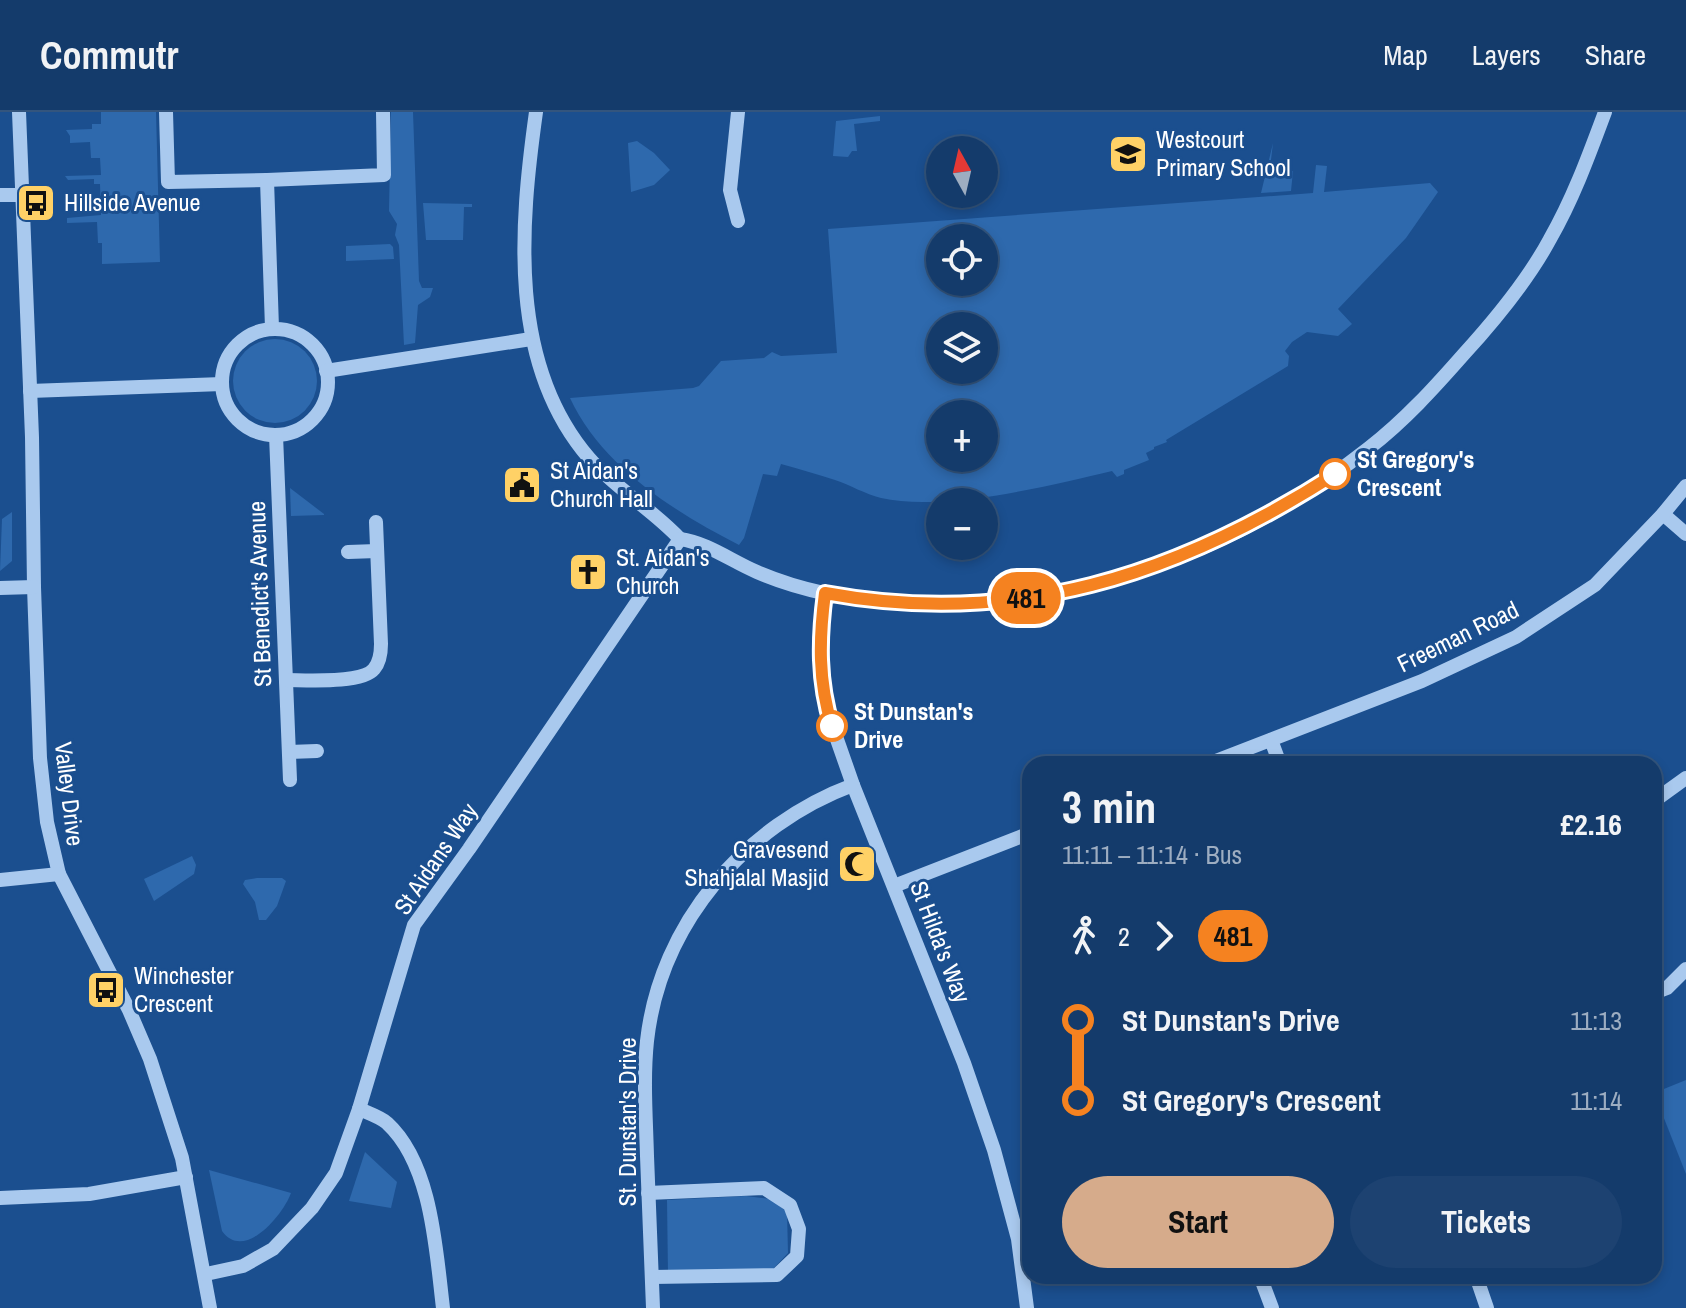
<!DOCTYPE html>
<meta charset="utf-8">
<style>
body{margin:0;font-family:"Archivo Narrow",sans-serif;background:#1d4271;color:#f1f3f6;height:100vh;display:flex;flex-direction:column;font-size:30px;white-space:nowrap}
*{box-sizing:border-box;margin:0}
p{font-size:26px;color:#9dadc1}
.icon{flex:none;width:44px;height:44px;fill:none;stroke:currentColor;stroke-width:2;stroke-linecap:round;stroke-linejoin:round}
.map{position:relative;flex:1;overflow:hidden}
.drawer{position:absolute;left:1022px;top:644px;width:640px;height:528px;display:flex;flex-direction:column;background:#143b6b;border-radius:24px;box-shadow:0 4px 12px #0003,0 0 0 2px #33557e}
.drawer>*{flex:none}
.badge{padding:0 16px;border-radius:26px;font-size:28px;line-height:52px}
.needle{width:52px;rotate:352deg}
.fabs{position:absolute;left:926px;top:24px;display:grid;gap:16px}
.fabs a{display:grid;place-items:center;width:72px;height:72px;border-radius:50%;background:#143b6b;box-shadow:0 4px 12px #0003,0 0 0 2px #33557e;font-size:40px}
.map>.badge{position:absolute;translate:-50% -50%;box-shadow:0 0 0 4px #fff}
.legs{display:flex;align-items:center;gap:12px;height:88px;padding:0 40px;font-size:26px}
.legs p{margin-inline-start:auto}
.headline{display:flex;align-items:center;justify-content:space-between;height:136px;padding:0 40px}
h1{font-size:44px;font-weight:700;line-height:60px}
.action{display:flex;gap:16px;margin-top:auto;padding:16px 40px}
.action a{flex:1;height:92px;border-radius:48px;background:#d6ab8b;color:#111;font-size:32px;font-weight:700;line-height:92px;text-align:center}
.action a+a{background:#1d4271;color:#f1f3f6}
ul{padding:0 40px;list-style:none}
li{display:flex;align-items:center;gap:28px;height:80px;font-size:30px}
li i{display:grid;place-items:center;width:12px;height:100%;margin:0 10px;background:currentColor}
li i::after{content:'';width:20px;height:20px;margin:-10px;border:6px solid;border-radius:50%;background:#143b6b}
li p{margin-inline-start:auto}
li:first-child i{background:linear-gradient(#0000 50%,currentColor 0)}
li:last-child i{background:linear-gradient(currentColor 50%,#0000 0)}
header{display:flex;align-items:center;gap:48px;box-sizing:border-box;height:112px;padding:0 40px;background:#143b6b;border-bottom:2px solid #33557e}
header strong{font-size:38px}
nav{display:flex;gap:44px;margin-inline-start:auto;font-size:28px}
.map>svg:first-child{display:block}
.green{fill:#2e69ad;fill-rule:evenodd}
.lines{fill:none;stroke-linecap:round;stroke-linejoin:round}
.minor{stroke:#a9c9ee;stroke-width:14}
.line-1-casing{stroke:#fff;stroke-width:18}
.line-1{stroke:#f58220;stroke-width:12}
.stop-1-dot{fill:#fff;stroke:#f58220;stroke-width:4}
.labels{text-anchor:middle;stroke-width:6;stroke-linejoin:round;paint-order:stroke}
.poi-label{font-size:24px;fill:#fff;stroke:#1b4f8f;text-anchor:start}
.stop-label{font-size:24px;font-weight:bold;fill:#fff;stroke:#1b4f8f;text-anchor:start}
.street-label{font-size:24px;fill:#fff;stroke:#1b4f8f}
</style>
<header>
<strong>Commutr</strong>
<nav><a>Map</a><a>Layers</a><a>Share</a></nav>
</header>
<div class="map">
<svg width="1686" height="1196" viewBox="0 0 1686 1196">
<rect width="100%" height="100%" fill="#1b4f8f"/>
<g class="green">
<path d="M101 0H156L160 150 102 152V131H98L97 110 67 111V106L101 103 100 72H94V67L68 68 65 64 101 63 100 46H91L90 30 70 31V24L66 18 92 17V12H101Z"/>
<path d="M391 0H413L419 169 422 176H433L430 185 418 193 415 231 404 233 399 133 395 123 397 112 389 99Z"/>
<path d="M880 4V9L854 12 857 39H852L848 45 833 44 836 9Z"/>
<path d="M637 29 654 41 670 58 654 73 631 80 628 31Z"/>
<path d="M1273 31 1270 56 1293 59 1291 79 1261 81Z"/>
<path d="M1316 53 1327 54 1324 80 1430 71 1438 80 1406 126 1338 197 1352 212 1338 224 1307 220 1292 230 1285 239 1289 244 1288 254 1166 328 1167 330 1154 335V337L1146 341 1149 348 1124 358V362L1117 365 1112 359C1049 374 943 400 881 386 865 382 850 373 835 368 817 362 799 357 781 352L777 364 763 362 744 426 739 433C675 400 602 355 570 286L693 276 699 274 721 249 764 246 772 240 781 244 837 241 828 117 1313 81ZM940 126H984V170H940ZM940 214H984V258H940ZM940 302H984V346H940Z"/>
<path d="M423 91 472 92V95H464L463 128H426Z"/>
<path d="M390 132 393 135 394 147 346 149V134Z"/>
<circle cx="275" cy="269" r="42"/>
<path d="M290 376 324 402V403L291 404Z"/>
<path d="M12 400V449L0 459 2 407Z"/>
<path d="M192 744 196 753 194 762 154 789 144 767Z"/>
<path d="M257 766H282L286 769 277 794 266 808H259L255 790 243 772 245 768Z"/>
<path d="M1686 968V1062L1654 981Z"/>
<path d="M365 1040 397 1070 391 1096 349 1089Z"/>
<path d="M209 1058 291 1081C283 1103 244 1150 222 1119Z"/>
<path d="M746 1084 771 1087 787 1100 788 1141 773 1157 668 1162 667 1088Z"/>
</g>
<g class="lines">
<g class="minor">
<path d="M19 0 32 325 34 475 40 646 47 710 59 762 129 898 150 947 182 1046 210 1196"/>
<path d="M166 0 168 70 267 68"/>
<path d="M536 0C520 114 508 252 589 346 616 377 652 397 680 427"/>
<path d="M0 83H21"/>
<path d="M738 109 730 78 738 0"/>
<path d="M272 216 267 68 384 63 383 0"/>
<circle cx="275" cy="270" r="53"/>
<path d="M326 259 531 227"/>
<path d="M30 279 222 272"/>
<path d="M276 323 290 668"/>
<path d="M1663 402 1686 422"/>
<path d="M680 427C708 431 731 449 757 460 801 479 850 488 898 491 1065 504 1239 439 1369 336 1404 309 1434 276 1463 243 1494 209 1528 168 1550 127 1573 87 1589 43 1605 0"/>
<path d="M348 440 377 439"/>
<path d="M0 476 34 475"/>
<path d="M825 481 819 539 826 596 853 673 964 951 994 1038 1018 1127 1027 1196"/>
<path d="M286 568C306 568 362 572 374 557 380 550 381 541 381 532L376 410"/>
<path d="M1271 628 1280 652"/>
<path d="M289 640 317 639"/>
<path d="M1208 652 1422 569 1516 525 1595 473 1663 402 1686 374"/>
<path d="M1654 689 1686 666"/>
<path d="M0 768 59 762"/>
<path d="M894 774 1030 721"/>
<path d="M1654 881 1667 876 1686 857"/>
<path d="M359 997C368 1001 380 1005 387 1011 432 1052 436 1139 443 1196"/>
<path d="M648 1081 764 1076 790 1093 799 1117 797 1144 777 1163 652 1165"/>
<path d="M0 1086 89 1082 186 1065"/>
<path d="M206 1162 243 1154 273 1137 312 1096 336 1061 359 997 414 813 469 737 680 427"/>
<path d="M1260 1164 1272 1196"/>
<path d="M1476 1164 1487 1196"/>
<path d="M653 1196C651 1145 649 1095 647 1044 646 1006 643 967 647 929 660 812 745 713 853 673"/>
</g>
</g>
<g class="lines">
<defs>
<path id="line-1" d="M832 614C818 569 819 527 825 481 1015 516 1176 464 1335 362"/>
</defs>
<use href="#line-1" class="line-1-casing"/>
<use href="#line-1" class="line-1"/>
</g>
<defs>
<symbol id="school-square" viewBox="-11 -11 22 22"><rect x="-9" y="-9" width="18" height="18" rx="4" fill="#ffd166" stroke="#1b4f8f"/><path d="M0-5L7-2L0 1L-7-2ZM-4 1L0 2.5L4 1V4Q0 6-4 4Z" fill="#111"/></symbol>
<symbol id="bus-square" viewBox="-11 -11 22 22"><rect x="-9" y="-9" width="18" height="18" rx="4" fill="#ffd166" stroke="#1b4f8f"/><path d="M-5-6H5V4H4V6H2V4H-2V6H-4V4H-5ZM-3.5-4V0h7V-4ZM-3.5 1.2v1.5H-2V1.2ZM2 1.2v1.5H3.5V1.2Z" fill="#111"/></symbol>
<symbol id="civic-square" viewBox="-11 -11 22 22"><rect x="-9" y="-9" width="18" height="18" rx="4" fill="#ffd166" stroke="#1b4f8f"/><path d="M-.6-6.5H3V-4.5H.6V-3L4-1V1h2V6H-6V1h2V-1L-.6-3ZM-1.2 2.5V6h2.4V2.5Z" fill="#111"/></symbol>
<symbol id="church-square" viewBox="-11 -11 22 22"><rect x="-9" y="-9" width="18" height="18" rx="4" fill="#ffd166" stroke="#1b4f8f"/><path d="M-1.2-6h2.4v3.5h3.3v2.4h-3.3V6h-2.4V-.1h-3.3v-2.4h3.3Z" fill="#111"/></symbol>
<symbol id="mosque-square" viewBox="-11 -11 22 22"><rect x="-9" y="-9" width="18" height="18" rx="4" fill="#ffd166" stroke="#1b4f8f"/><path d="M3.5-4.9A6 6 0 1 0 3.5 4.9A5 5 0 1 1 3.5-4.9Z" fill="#111"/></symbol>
</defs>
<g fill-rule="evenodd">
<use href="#school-square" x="1106" y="20" width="44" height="44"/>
<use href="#bus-square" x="14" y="69" width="44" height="44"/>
<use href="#civic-square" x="500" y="351" width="44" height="44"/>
<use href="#church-square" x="566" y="438" width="44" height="44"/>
<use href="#mosque-square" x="835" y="730" width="44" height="44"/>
<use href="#bus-square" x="84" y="856" width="44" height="44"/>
</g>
<g class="stop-1-dot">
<circle cx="1335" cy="362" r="14"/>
<circle cx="832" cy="614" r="14"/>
</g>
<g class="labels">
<g class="poi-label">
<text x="1156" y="36">Westcourt<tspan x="1156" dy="28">Primary School</tspan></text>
<text x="64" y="99">Hillside Avenue</text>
<text x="550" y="367">St Aidan's<tspan x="550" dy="28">Church Hall</tspan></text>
<text x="616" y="454">St. Aidan's<tspan x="616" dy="28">Church</tspan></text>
<text x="829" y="746" text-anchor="end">Gravesend<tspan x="829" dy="28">Shahjalal Masjid</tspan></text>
<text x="134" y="872">Winchester<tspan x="134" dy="28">Crescent</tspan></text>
</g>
<g class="stop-label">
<text x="1357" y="356">St Gregory's<tspan x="1357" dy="28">Crescent</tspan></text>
<text x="854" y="608">St Dunstan's<tspan x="854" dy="28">Drive</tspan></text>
</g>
<g class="street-label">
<text transform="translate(260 482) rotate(-92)" y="8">St Benedict's Avenue</text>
<text transform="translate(1458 525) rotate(-26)" y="8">Freeman Road</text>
<text transform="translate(69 682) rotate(83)" y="8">Valley Drive</text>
<text transform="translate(436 747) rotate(-56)" y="8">St Aidans Way</text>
<text transform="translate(940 830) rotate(69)" y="8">St Hilda's Way</text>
<text transform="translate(628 1010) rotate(-90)" y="8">St. Dunstan's Drive</text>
</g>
</g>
</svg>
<div class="fabs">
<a><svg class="needle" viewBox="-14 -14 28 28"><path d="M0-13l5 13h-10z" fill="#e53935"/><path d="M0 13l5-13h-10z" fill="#9dadc1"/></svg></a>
<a><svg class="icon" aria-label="locate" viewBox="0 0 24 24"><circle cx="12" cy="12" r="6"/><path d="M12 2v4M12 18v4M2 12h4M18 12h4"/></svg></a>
<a><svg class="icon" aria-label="layers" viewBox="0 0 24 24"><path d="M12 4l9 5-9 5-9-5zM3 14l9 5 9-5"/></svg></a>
<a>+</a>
<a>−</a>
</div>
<b class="badge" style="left:1026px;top:486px;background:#f58220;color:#111">481</b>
<section class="drawer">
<div class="headline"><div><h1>3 min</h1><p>11:11 – 11:14 · Bus</p></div><b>£2.16</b></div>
<div class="legs"><svg class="icon" aria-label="walk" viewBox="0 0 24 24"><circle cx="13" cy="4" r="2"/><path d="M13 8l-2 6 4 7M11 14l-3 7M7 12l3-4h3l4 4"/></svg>2<svg class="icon" aria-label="forward" viewBox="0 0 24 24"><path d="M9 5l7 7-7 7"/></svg><b class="badge" style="background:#f58220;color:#111">481</b></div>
<ul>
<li><i style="color:#f58220"></i><b>St Dunstan's Drive</b><p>11:13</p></li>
<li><i style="color:#f58220"></i><b>St Gregory's Crescent</b><p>11:14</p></li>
</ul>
<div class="action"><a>Start</a><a>Tickets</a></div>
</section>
</div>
